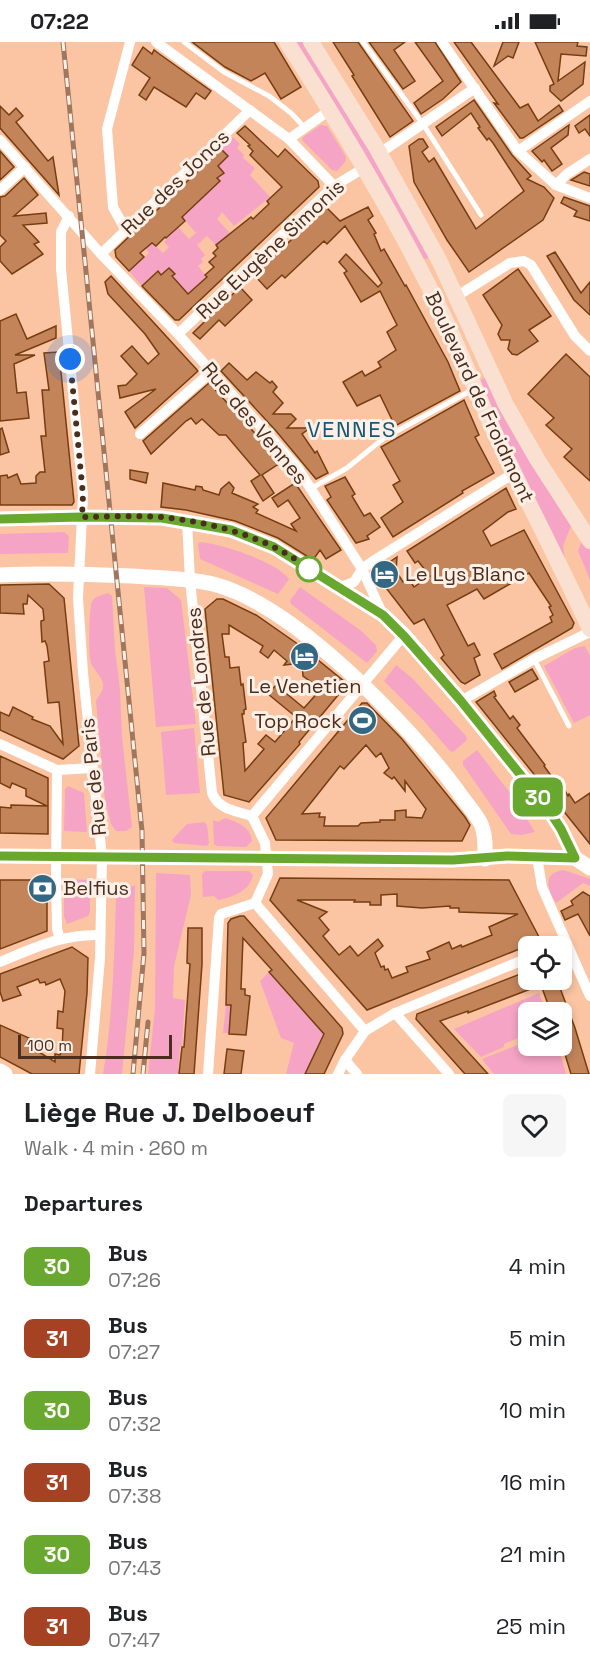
<!DOCTYPE html>
<meta charset="utf-8">
<style>
body{margin:0;font-family:"Space Grotesk",sans-serif;background:#f6f6f6;color:#202124;height:100vh;display:flex;flex-direction:column;font-size:22px;white-space:nowrap}
*{box-sizing:border-box;margin:0}
p{font-size:20px;color:#757577}
.icon{flex:none;width:33px;height:33px;fill:none;stroke:currentColor;stroke-width:2;stroke-linecap:round;stroke-linejoin:round}
.map{position:relative;height:1032px;overflow:hidden}
.drawer{display:flex;flex-direction:column;background:#fff;flex:1}
.drawer>*{flex:none}
.badge{padding:0 12px;border-radius:9px;font-size:21px;line-height:39px}
.tools{position:absolute;left:518px;top:894px;display:grid;gap:12px}
.tools a{display:grid;place-items:center;width:54px;height:54px;border-radius:9px;background:#fff;box-shadow:0 3px 9px #0003;font-size:30px}
.scale{position:absolute;left:18px;bottom:15px;width:154px;box-sizing:border-box;padding-left:6px;border:3px solid #492e1d;border-top:0;font-size:16px;line-height:21px;white-space:nowrap;color:#492e1d;-webkit-text-stroke:4px #fef0e7;paint-order:stroke}
.you{position:absolute;width:30px;height:30px;margin:-15px;border:4px solid #fff;border-radius:50%;background:#1a73e8;box-shadow:0 0 0 9px #1a73e833}
.map>.badge{position:absolute;translate:-50% -50%;box-shadow:0 0 0 3px #fff}
h2{padding:0 24px;font-size:22px;line-height:54px}
.round{display:grid;place-items:center;flex:none;width:63px;height:63px;border-radius:9px;background:#f6f6f6}
.head{display:flex;align-items:center;justify-content:space-between;height:102px;padding:0 24px}
h1{font-size:28px;font-weight:700;line-height:45px}
ul{padding:0;list-style:none}
li{display:flex;align-items:center;gap:18px;height:72px;padding:0 24px}
li div{flex:1}
li b{display:block;font-size:22px}
li em{font-style:normal}
li .badge{min-width:66px;font-weight:700;text-align:center}
.status{display:flex;justify-content:space-between;align-items:center;height:42px;padding:0 30px;background:#fff;direction:ltr}
.status svg{height:16px;fill:currentColor}
.map>svg:first-child{display:block}
.green{fill:#f5a4c5}
.building{fill:#c3845a;stroke:#763d10;stroke-width:1.5;fill-rule:evenodd}
.lines{fill:none;stroke-linecap:round;stroke-linejoin:round}
.lane{stroke:#fff;stroke-width:5}
.street{stroke:#fff;stroke-width:10}
.secondary{stroke:#fff;stroke-width:15}
.primary{stroke:#fae0d0;stroke-width:16}
.rail-casing{stroke:#9f775e;stroke-width:5}
.rail{stroke:#fef0e7;stroke-width:3;stroke-dasharray:9;stroke-linecap:butt}
.line-casing{stroke:#fff;stroke-width:14}
.line{stroke:#69a82f;stroke-width:9}
.walk{stroke:#492e1d;stroke-width:6;stroke-dasharray:0 10.8}
.stop-dot{fill:#fff;stroke:#69a82f;stroke-width:3}
.labels{text-anchor:middle;stroke-width:6;stroke-linejoin:round;paint-order:stroke}
.street-label{font-size:20px;fill:#492e1d;stroke:#fef0e7}
.poi-label{font-size:20px;fill:#492e1d;stroke:#fef0e7;text-anchor:start}
.quarter-label{font-size:22px;letter-spacing:1.5px;fill:#165775;stroke:#fef0e7}
</style>
<div class="status"><b>07:22</b><svg viewBox="0 0 49 12"><path d="M0 12V9h3v3zM5 12V6h3v6zM10 12V3h3v9zM15 12V0h3v12zM26 1h20v11H26zM47 4h2v5h-2z"/></svg></div>
<div class="map">
<svg width="590" height="1032" viewBox="0 0 590 1032">
<rect width="100%" height="100%" fill="#fbc5a3"/>
<g class="green">
<path d="M294 0H304L345 65 429 214 427 217 422 216Z"/>
<path d="M321 83 327 84 346 115 345 120 337 129 332 128 302 98 303 95Z"/>
<path d="M233 95 240 102 237 106 244 113 243 116 255 126 250 133 270 155 234 184 222 170 217 177 230 191 216 203 207 194 197 203 205 213 201 217 203 220 198 224 207 235 188 253 171 234 174 231 169 226 161 233 157 229 142 244 129 229 149 211 143 203 149 197 163 211 169 205 164 200 178 185 189 197 196 191 182 175 220 140 217 136 223 131 218 125 228 114 221 107Z"/>
<path d="M487 335 571 484 563 504 565 518 509 408 480 338Z"/>
<path d="M64 490 69 494 68 511 0 512V492Z"/>
<path d="M582 499 590 503V538L578 509Z"/>
<path d="M200 500C222 502 277 520 289 537L278 552 200 517 198 502Z"/>
<path d="M144 545 167 546 181 558 196 682 156 685Z"/>
<path d="M300 545 360 588 376 603 377 609 367 621 291 562 290 559Z"/>
<path d="M108 551 112 554 115 607 120 648 122 695 132 785 126 789H116L111 782 105 758 96 659C99 653 104 648 103 642 102 634 94 629 91 621 88 614 89 566 92 560 95 554 102 553 108 551Z"/>
<path d="M585 604 590 614V673L574 681 544 624 575 606Z"/>
<path d="M396 623 412 636 466 694 467 698 453 710 450 709 424 679 384 639Z"/>
<path d="M194 686 200 751 166 753 161 690Z"/>
<path d="M477 708 513 755 535 790 522 793 511 792 463 723V719Z"/>
<path d="M68 744 84 751 87 790 64 789 65 747Z"/>
<path d="M225 776C237 780 251 785 252 799L246 805 217 804 214 802 213 778 218 780Z"/>
<path d="M204 780 207 783 209 801 207 804 174 801 172 798 187 782Z"/>
<path d="M564 828 590 837V844L583 841 556 861C548 848 541 831 564 828Z"/>
<path d="M205 829H249L253 833C249 850 233 855 218 858L214 854 203 855 202 832Z"/>
<path d="M156 831 190 833 191 853 174 924 173 956 185 958 182 1004H180L178 1032H148L155 967Z"/>
<path d="M64 837 90 838V870L88 874 67 882 64 874Z"/>
<path d="M128 844H135L134 909 122 1032H103C113 974 114 916 116 857Z"/>
<path d="M269 930 308 974 327 992 321 998 305 1032H286L294 1001 281 996 260 939Z"/>
<path d="M539 951 546 970H528V996L526 993 504 1002V1005L481 1015 454 987Z"/>
<path d="M226 963H231L229 991H223Z"/>
<path d="M528 999V1004H558L566 1032H494L482 1017Z"/>
</g>
<g class="building">
<path d="M192 0H274L301 45 281 57 265 31 251 39 225 25Z"/>
<path d="M333 0H358L413 79 390 95 352 34 354 33Z"/>
<path d="M369 0H405L394 8 415 39 403 47Z"/>
<path d="M415 0H435L461 40 443 57 421 72 414 61 443 39Z"/>
<path d="M454 0H471L520 66 528 62 538 79 559 63 563 69 523 96H520L494 61 498 62Z"/>
<path d="M503 0H519L513 16 508 14 494 24Z"/>
<path d="M535 0H578L577 4 587 5 586 14 561 12 558 39 585 20 583 42 561 59 550 49V44L554 42Z"/>
<path d="M143 5 152 12 154 8 158 11 211 49 205 57 196 51 186 65 154 45 146 58 139 53 150 36 132 23Z"/>
<path d="M474 58 512 113 531 134 527 137 544 145 554 156 543 178 469 230 447 198 414 140 409 104 419 97H423L428 105 422 110 429 120 434 116 476 187 524 149 493 101 489 96 487 98 478 86 480 85 471 71 442 94 436 85Z"/>
<path d="M0 64 9 73 16 66 23 74 16 80 48 119 53 115 59 153 0 86Z"/>
<path d="M590 73V94L585 87 579 91 575 84Z"/>
<path d="M569 83 568 93 551 106 562 122 552 129 544 118 542 120 532 109Z"/>
<path d="M245 84 278 115 285 107 318 139 319 145 179 278H175L142 244 158 229 161 233 169 226 175 232 172 234 188 252 207 235 205 233 214 225 209 220 216 214 213 211 218 206 216 203 251 175 253 177 269 162 267 159 282 145 250 113 253 109 248 104 250 103 237 91Z"/>
<path d="M221 107 228 114 218 124 224 131 217 136 220 139 182 175 185 179 166 196 165 195 156 204 152 201 140 211 144 215 129 229 116 215 115 208Z"/>
<path d="M0 109 14 125 0 138Z"/>
<path d="M584 130 590 132V144L571 138Z"/>
<path d="M24 136 38 153 14 174 46 171 47 181 23 183 39 200 34 202 43 212 12 232 0 219V205L6 199 0 193V155L5 154Z"/>
<path d="M564 155 590 164V179L574 174 577 169 561 161Z"/>
<path d="M326 165 340 179 368 165 373 174 368 178 376 191 374 192 381 209 384 207 405 244 406 243 448 320 460 349 395 384 380 353 357 364 343 340 362 329 365 334 381 325 378 320 396 308 387 290 397 283 380 249 361 260 344 231 347 229 339 220 346 212 378 245 382 241 345 184 327 202 324 199 285 236 282 233 267 247 254 233Z"/>
<path d="M555 210 581 251 590 240V273L574 258 547 214Z"/>
<path d="M518 227 551 274 529 288 538 299 517 313 512 312 508 307 510 298H501L498 292 502 283 483 253Z"/>
<path d="M111 234 198 329 135 386 125 370 156 347 120 356 118 344 126 343 137 332 121 314 132 304 148 322 159 312 145 292 108 252 105 240Z"/>
<path d="M240 245 252 258 225 284 219 278 200 297 193 291Z"/>
<path d="M16 272 27 297 56 284V296L15 313H35L14 322 17 351 26 350 29 376 0 379V279Z"/>
<path d="M59 310 74 460 72 463H0V434L7 433 8 436 17 432 21 442 36 441V434L40 430H45L41 394H46L42 348H49L44 311Z"/>
<path d="M566 312 590 335V439L564 415 572 407 546 383 554 376 528 352Z"/>
<path d="M229 321 247 338 256 330 270 341 272 339 277 345 273 350 283 361 273 372H291L296 377 287 386H310L302 392 315 411 317 409 328 431 316 437 276 389 221 329Z"/>
<path d="M209 341 275 413 280 421 262 433 274 451 263 459 251 439 260 433 226 393H219L202 377 196 382 191 376 186 379 151 412 143 399Z"/>
<path d="M464 358 479 393 475 395 494 431 462 449 463 451 393 495 381 476 403 460 393 443 400 439 381 405Z"/>
<path d="M2 386 9 410 0 413V387Z"/>
<path d="M130 428 148 431 146 441 130 437Z"/>
<path d="M345 435 355 452 352 454 364 474 370 471 380 485 367 494 369 497 356 501 327 458 331 455 325 444Z"/>
<path d="M229 440 234 446 232 451 258 462 253 465 258 468 256 471 296 489 291 482 300 476 288 458 278 465 272 456 295 441 341 508 326 517 320 508 313 518 278 496 235 479 186 468 161 465 163 441 195 448 196 444 202 445 203 448 219 453 221 447Z"/>
<path d="M506 446 516 467 508 470 483 489 491 504 524 488 574 581 572 586 502 627 494 612 552 580 550 575 553 573 549 565 551 564 529 531 484 557 477 547 447 563 468 604 474 601 480 613 474 616 480 633 465 642 461 640 441 616 444 613 424 577 414 582 376 533 378 528 397 515 396 529 403 540 408 536 414 545 430 534 418 519 415 521 407 509Z"/>
<path d="M49 542 64 556 79 704 63 717 0 688V670L9 674 13 665 33 675 32 677 50 684 63 702 59 660 48 661 44 620 49 619 47 604 45 599 42 600 41 583V579L44 578 43 567 28 553 27 562H23L24 572 0 571V543Z"/>
<path d="M217 557H223L256 573 302 605 345 640 342 644 344 646 299 700 300 702 249 760 224 753 205 567ZM229 583 263 604 260 610 268 616 274 608 287 619 284 623 302 621 303 634 321 647 304 666 276 643 268 652 296 675 275 700 266 693 258 702 264 707 245 729 243 701 246 700 242 672H244V668L246 667 243 642 241 643 239 625 230 626 229 615H225L222 592H229Z"/>
<path d="M532 627 538 637 515 650 509 640Z"/>
<path d="M494 649 496 654 494 655 505 670 510 677 513 674 520 683 517 686 545 723 544 724 555 739 563 745 568 754 569 752 575 761 590 751V802L476 660Z"/>
<path d="M362 661H367L402 697 465 775 470 783 462 799 276 798 266 776ZM366 703 376 715 381 711 389 726 384 731 392 737 394 735 405 749V739L426 767 422 776 406 775V768L395 769V778H380V780L361 781 358 784H324L325 775H319L320 771 302 772 340 724 344 727Z"/>
<path d="M0 714 48 736V792L0 791V765L11 766V763L47 764 26 754V747L12 741 10 746 0 741Z"/>
<path d="M280 836 509 838 539 895 537 900 367 968 270 858ZM397 852V864L422 866 450 864V866H459V870L518 872 489 885 492 893 462 905 461 903 452 907 449 900 427 910 430 917 406 925 408 930 392 936 388 927 385 928 384 924 381 925 375 911 383 904 378 897 358 914 350 904 339 913 323 894 329 888 319 876 327 870 297 858H355L354 860H370V863H381V853Z"/>
<path d="M0 838H47V889L0 907Z"/>
<path d="M583 850 590 854V894L578 872 565 878 561 869 573 863 571 859Z"/>
<path d="M240 874H244L342 986 343 992 324 1032H305L324 992 269 930 272 928 243 896 241 947H245V953L250 954 246 993 229 992 231 963H226L228 881 231 877Z"/>
<path d="M188 886H202V922L194 1032H179L182 1005H184L190 922 187 921Z"/>
<path d="M72 905 88 916 87 951 79 1032H32L0 1015V983L29 996 26 1002 55 1020V1012L60 1013 62 1008 63 987 57 986 58 969 63 970 65 949 60 937 46 943 45 940 40 941 38 937 17 945 21 953 3 959 0 950V932Z"/>
<path d="M528 929V938H557L575 986 589 1032H571L561 999V970H555L552 964 549 965 541 943 468 971V969L440 979 488 1032H465L416 977 417 972Z"/>
<path d="M227 1007 244 1009 241 1032H224Z"/>
</g>
<g class="lines">
<g class="lane">
<path d="M184 0 224 30 269 54 291 71 305 86"/>
<path d="M363 0 423 82 481 173"/>
<path d="M310 447 347 426 384 396 472 348"/>
<path d="M534 617 569 684"/>
</g>
<g class="street">
<path d="M156 0 289 97 334 144"/>
<path d="M442 0 518 109 556 143 590 156"/>
<path d="M289 97 330 68"/>
<path d="M0 98 101 212 178 292 297 425 362 527 382 571"/>
<path d="M518 109 590 59"/>
<path d="M380 111 475 46"/>
<path d="M556 143 567 132 590 117"/>
<path d="M0 148 25 125"/>
<path d="M69 174 61 190V227L83 453 78 556 83 631 102 815 100 916 90 1032"/>
<path d="M125 187 113 165 107 87 130 0"/>
<path d="M101 212 250 68"/>
<path d="M457 254 510 221 524 219 531 223 575 294 590 309"/>
<path d="M178 292 334 144 364 126"/>
<path d="M140 392 211 330"/>
<path d="M187 479 190 538 212 751C219 768 236 769 252 774"/>
<path d="M338 546 354 540 362 527 373 519 514 431"/>
<path d="M461 659 534 617 590 590"/>
<path d="M0 702 57 728 92 726"/>
<path d="M57 728 56 835 57 887 60 897"/>
<path d="M252 774 404 593"/>
<path d="M537 815 542 845 590 954"/>
<path d="M255 861 365 989"/>
<path d="M0 920C34 906 62 892 100 893"/>
<path d="M395 971 449 1032"/>
<path d="M345 1018 357 1032"/>
<path d="M208 1032 219 876 221 872 255 861 268 832 265 801 252 774"/>
<path d="M338 1032 345 1018 365 989 395 971 528 916"/>
</g>
<g class="secondary">
<path d="M0 477 82 475 162 476 231 488 274 505 383 573 404 593 461 659 548 767 561 787 575 816 590 826"/>
<path d="M0 533C44 531 88 532 132 534 159 536 187 536 213 542 293 562 408 682 457 748 464 759 475 770 481 782 486 793 485 805 485 817"/>
<path d="M0 814 453 818 507 814 575 816"/>
<path d="M0 1029 5 1032"/>
</g>
<g class="primary">
<path d="M287 0C342 87 396 176 441 269 463 314 480 361 502 406 531 467 562 526 590 587"/>
<path d="M311 0 376 105 439 218 506 363 537 417 590 499"/>
</g>
<defs>
<g id="rail">
<path d="M63 0 142 789 144 911 133 1032"/>
<path d="M143 1032 148 980"/>
</g>
</defs>
<use href="#rail" class="rail-casing"/>
<use href="#rail" class="rail"/>
</g>
<g class="lines">
<defs>
<path id="line" d="M0 477 82 475 162 476 231 488 274 505 383 573 404 594 461 659 548 767 561 787 575 816 507 814 453 818 0 814"/>
</defs>
<use href="#line" class="line-casing"/>
<use href="#line" class="line"/>
<path class="walk" d="M70 317 83 453 82 475C108 475 135 473 161 475 212 480 268 495 309 527"/>
</g>
<defs>
<symbol id="hotel-disc" viewBox="-11 -11 22 22"><circle r="9.5" fill="#336884" stroke="#fef0e7"/><path d="M-6-4.5h1.5V1H6V5H4.5V3h-9V5H-6ZM-4 0a1.8 1.8 0 1 1 3.6 0ZM.5 0V-2.5h3Q6-2.5 6 0Z" fill="#fff"/></symbol>
<symbol id="stadium-disc" viewBox="-11 -11 22 22"><circle r="9.5" fill="#336884" stroke="#fef0e7"/><path d="M0-5a6.5 5 0 1 0 0 10a6.5 5 0 1 0 0-10ZM-3.5-1.8h7v3.6h-7Z" fill="#fff"/></symbol>
<symbol id="bank-disc" viewBox="-11 -11 22 22"><circle r="9.5" fill="#336884" stroke="#fef0e7"/><path d="M-6-4H6V4H-6ZM0-2.3a2.3 2.3 0 1 0 0 4.6a2.3 2.3 0 1 0 0-4.6Z" fill="#fff"/></symbol>
</defs>
<g fill-rule="evenodd">
<use href="#hotel-disc" x="368" y="516" width="33" height="33"/>
<use href="#hotel-disc" x="288" y="598" width="33" height="33"/>
<use href="#stadium-disc" x="346" y="662" width="33" height="33"/>
<use href="#bank-disc" x="26" y="830" width="33" height="33"/>
</g>
<circle class="stop-dot" cx="309" cy="527" r="12"/>
<g class="labels">
<g class="street-label">
<text transform="translate(175 140) rotate(-44)" y="7">Rue des Joncs</text>
<text transform="translate(270 207) rotate(-43)" y="7">Rue Eugène Simonis</text>
<text transform="translate(480 355) rotate(65)" y="7">Boulevard de Froidmont</text>
<text transform="translate(255 381) rotate(50)" y="7">Rue des Vennes</text>
<text transform="translate(201 640) rotate(-96)" y="7">Rue de Londres</text>
<text transform="translate(93 735) rotate(-96)" y="7">Rue de Paris</text>
</g>
<g class="poi-label">
<text x="405" y="539">Le Lys Blanc</text>
<text x="305" y="651" text-anchor="middle">Le Venetien</text>
<text x="342" y="686" text-anchor="end">Top Rock</text>
<text x="63" y="853">Belfius</text>
</g>
<g class="quarter-label">
<text x="352" y="395">VENNES</text>
</g>
</g>
</svg>
<div class="tools">
<a><svg class="icon" aria-label="locate" viewBox="0 0 24 24"><circle cx="12" cy="12" r="6"/><path d="M12 2v4M12 18v4M2 12h4M18 12h4"/></svg></a>
<a><svg class="icon" aria-label="layers" viewBox="0 0 24 24"><path d="M12 4l9 5-9 5-9-5zM3 14l9 5 9-5"/></svg></a>
</div>
<div class="scale">100 m</div>
<div class="you" style="left:70px;top:317px"></div>
<b class="badge" style="left:538px;top:755px;background:#69a82f;color:#fff">30</b>
</div>
<section class="drawer">
<div class="head"><div><h1>Liège Rue J. Delboeuf</h1><p>Walk · 4 min · 260 m</p></div><a class="round"><svg class="icon" aria-label="heart" viewBox="0 0 24 24"><path d="M12 20l-8-8c-3-5 5-10 8-4 3-6 11-1 8 4z"/></svg></a></div>
<h2>Departures</h2>
<ul>
<li><span class="badge" style="background:#69a82f;color:#fff">30</span><div><b>Bus</b><p>07:26</p></div><em>4 min</em></li>
<li><span class="badge" style="background:#a64224;color:#fff">31</span><div><b>Bus</b><p>07:27</p></div><em>5 min</em></li>
<li><span class="badge" style="background:#69a82f;color:#fff">30</span><div><b>Bus</b><p>07:32</p></div><em>10 min</em></li>
<li><span class="badge" style="background:#a64224;color:#fff">31</span><div><b>Bus</b><p>07:38</p></div><em>16 min</em></li>
<li><span class="badge" style="background:#69a82f;color:#fff">30</span><div><b>Bus</b><p>07:43</p></div><em>21 min</em></li>
<li><span class="badge" style="background:#a64224;color:#fff">31</span><div><b>Bus</b><p>07:47</p></div><em>25 min</em></li>
</ul>
</section>
